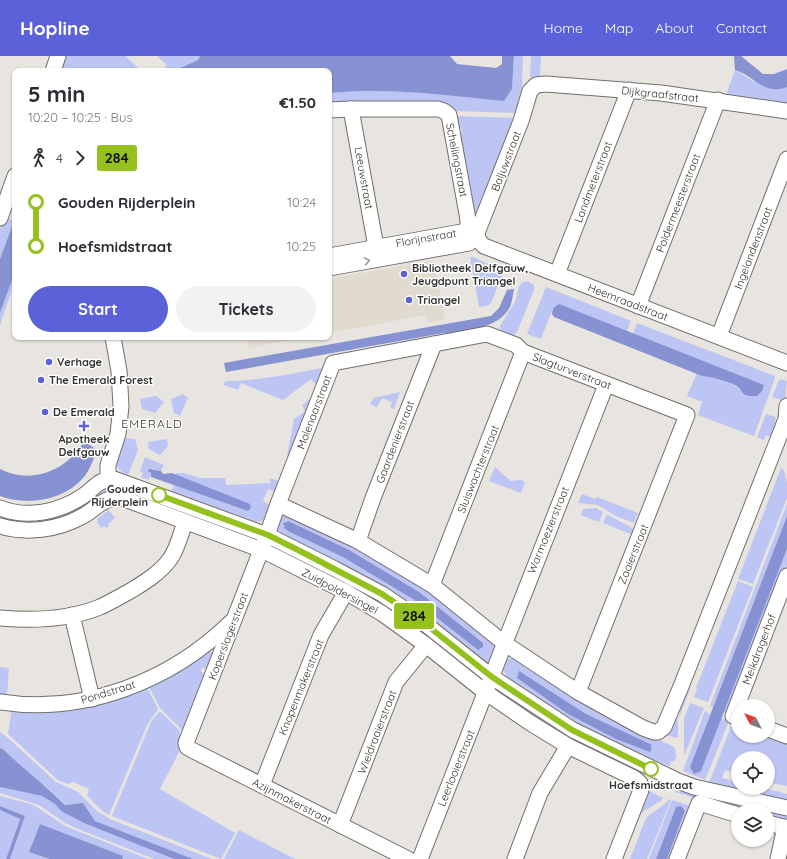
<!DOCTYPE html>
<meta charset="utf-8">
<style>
body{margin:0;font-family:Quicksand,sans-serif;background:#f2f2f3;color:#2b2b33;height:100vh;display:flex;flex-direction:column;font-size:15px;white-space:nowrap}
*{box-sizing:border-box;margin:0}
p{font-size:13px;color:#7c7c81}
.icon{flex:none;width:22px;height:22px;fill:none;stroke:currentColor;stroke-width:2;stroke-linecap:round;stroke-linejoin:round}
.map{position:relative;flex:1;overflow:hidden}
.sheet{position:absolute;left:12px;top:12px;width:320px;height:272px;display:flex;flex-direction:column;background:#fff;border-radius:8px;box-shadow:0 1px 3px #0004}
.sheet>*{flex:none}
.badge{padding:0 8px;border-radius:3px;font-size:14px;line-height:26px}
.needle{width:26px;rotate:312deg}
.fabs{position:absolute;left:731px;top:643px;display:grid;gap:8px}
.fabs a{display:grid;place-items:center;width:44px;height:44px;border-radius:50%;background:#fff;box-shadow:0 1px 3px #0004;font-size:20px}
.map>.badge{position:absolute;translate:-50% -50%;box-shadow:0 0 0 2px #fff}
.legs{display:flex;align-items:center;gap:6px;height:44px;padding:0 16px;font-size:13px}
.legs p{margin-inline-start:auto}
.headline{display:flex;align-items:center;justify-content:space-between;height:68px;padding:0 16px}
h1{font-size:22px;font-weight:700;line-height:30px}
.button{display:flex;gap:8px;margin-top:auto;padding:8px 16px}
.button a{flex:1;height:46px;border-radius:24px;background:#5b61d8;color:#fff;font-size:16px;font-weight:700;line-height:46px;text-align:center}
.button a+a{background:#f2f2f3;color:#2b2b33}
ul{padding:0 16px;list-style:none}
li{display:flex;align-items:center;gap:14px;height:44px;font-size:15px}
li i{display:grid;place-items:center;width:6px;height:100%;margin:0 5px;background:currentColor}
li i::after{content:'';width:10px;height:10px;margin:-5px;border:3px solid;border-radius:50%;background:#fff}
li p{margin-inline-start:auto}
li:first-child i{background:linear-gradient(#0000 50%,currentColor 0)}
li:last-child i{background:linear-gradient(currentColor 50%,#0000 0)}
header{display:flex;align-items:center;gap:24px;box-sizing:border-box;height:56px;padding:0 20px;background:#5b61d8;color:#fff}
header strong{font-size:19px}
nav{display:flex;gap:22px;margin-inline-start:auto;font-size:14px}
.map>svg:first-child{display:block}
.built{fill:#e1dace}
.green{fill:#bdc5f5}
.water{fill:#8792d3}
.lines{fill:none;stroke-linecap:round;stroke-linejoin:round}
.minor-casing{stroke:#726f6a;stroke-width:17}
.minor{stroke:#fff;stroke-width:15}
.oneway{stroke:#989897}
.line-1-casing{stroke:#fff;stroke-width:9}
.line-1{stroke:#95c11f;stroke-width:6}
.poi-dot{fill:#5b61d8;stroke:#fff;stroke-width:1.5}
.stop-1-dot{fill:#fff;stroke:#95c11f;stroke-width:2}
.labels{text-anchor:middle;stroke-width:3;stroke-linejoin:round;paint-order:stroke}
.street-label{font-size:11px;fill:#32312f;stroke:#fff}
.poi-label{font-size:11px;font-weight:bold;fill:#32312f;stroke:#fff;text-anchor:start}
.stop-label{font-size:11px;font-weight:bold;fill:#32312f;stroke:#fff;text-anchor:end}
.neighbourhood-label{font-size:12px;letter-spacing:1px;fill:#32312f;stroke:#fff}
</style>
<header>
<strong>Hopline</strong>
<nav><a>Home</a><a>Map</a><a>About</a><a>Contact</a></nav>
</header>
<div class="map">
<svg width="787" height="803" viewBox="0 0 787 803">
<rect width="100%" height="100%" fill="#e8e4df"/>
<g class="built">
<path d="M434 204 445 263 428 267 426 259 329 277V223Z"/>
<path d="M247 281H306L249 292Z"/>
</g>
<g class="green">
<path d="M62 0H125L142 15H57Z"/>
<path d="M157 0H200L198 4 178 13V15H162L167 9Z"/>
<path d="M514 0H523L522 31 517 57 453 55 452 51H329V37C387 31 446 39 504 45L512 33Z"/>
<path d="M531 0H541L540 20 530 21Z"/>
<path d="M735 14 753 25 787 31V52L725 42Z"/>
<path d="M454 60 518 62 481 155 478 154 477 156H471L457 77 462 76 461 72H456Z"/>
<path d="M4 161 14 164 0 203V173Z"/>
<path d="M470 201H473L504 215 491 247 487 250 479 251Z"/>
<path d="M15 216V225L0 269V257Z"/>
<path d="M527 225 534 229V234L517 276 512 280 501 276 500 270 515 246 519 230 523 226Z"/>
<path d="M546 231 631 265 627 275 559 249 553 252 541 283 527 278Z"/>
<path d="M637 267 775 320V322L754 380 698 359 702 346 687 340 697 317C703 321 706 320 713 321 724 323 737 328 743 338L762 335 633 278Z"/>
<path d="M322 312 324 314 323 323 315 328 311 323 283 344 241 327 238 334 224 329V327L226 325C258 325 290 318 322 312Z"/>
<path d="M781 323 787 325 785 345 772 341 779 324Z"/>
<path d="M400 336 394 353 390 351 392 346 382 342 377 351 370 348 374 342Z"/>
<path d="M183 338 188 342 180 360 174 357 171 343Z"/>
<path d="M315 339 289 401 287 400 294 363 305 355 302 349Z"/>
<path d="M156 340 164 346 155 357 142 353 140 343Z"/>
<path d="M766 358 776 361 775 365 780 367 774 382 766 379 764 384 757 381Z"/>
<path d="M122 382 135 383 138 394 128 419C109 412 118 398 122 382Z"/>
<path d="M167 383 168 390 160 399 149 393 148 386Z"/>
<path d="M145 401 164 409 161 415 153 413 149 424 141 421 143 417 140 415Z"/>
<path d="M495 411 511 425 521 424 525 426 521 437 489 425Z"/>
<path d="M781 412 784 414 787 426V442L753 528 738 523Z"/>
<path d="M176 417H184L200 422H225L226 429 270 427V423C274 423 277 423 279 427L275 436 268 433 263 445 270 449 265 462 261 466 257 465 256 468 188 444 171 435 174 429 248 455 200 429 176 419Z"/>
<path d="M107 429 123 431 120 437C93 450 65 467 34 468 23 468 11 466 0 465V457L22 463Z"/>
<path d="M582 438 595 443 597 441 638 457 634 467 616 460 598 449 578 447Z"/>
<path d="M787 448V460L713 651 710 650Z"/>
<path d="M596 452 603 456 599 466 581 459 583 453Z"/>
<path d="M109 454 115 462 108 468 109 470 106 472 104 470 101 472 97 466 98 465 97 463Z"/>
<path d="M607 458C616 465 627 467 635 475L633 479 603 467Z"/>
<path d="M284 459 360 492 435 539 499 592 492 606 485 608 409 550 344 509 281 481C276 469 276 468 284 459Z"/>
<path d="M787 493V512L730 658 723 656Z"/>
<path d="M738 525 753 531 708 646 694 641 697 633 696 632Z"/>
<path d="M209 594 213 598 208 617 205 616 206 613 202 611 201 616 208 619H204L189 657 185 678 181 676 182 674 160 652 148 629Z"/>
<path d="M514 602 574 642 672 690 675 692 676 701 674 705H671L670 710 648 702 646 704 592 679 505 622 507 620 504 616 502 612 507 603Z"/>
<path d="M0 611 9 612 7 640 0 638Z"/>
<path d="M147 631 158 653 147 669 109 759 101 754 87 739 89 733 73 726 69 728 59 725 8 678 12 652 20 653V656H38L90 650 105 647Z"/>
<path d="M686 631 690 633 678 664V681L677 682 666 679 673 662 677 664 680 657 676 655Z"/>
<path d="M500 636 646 717 644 723 592 697 497 640Z"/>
<path d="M690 647 704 652 684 700V663Z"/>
<path d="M705 655 710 658 690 711 701 714 721 662 729 665 705 724 683 715Z"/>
<path d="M159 656H161L180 675 179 677 184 680 181 692 160 733 235 777 221 803 112 760 151 666Z"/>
<path d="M734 663 738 665V680H768L773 679 772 683 778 686 780 682 787 684V730L768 726V702H738V718L725 714 722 722 738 726V732H764L787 738V748L709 727Z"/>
<path d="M0 676 8 682 56 726 78 736 98 756 112 764 212 803H193L95 765 83 747 65 749 50 734 23 713 3 693 0 692Z"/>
<path d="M0 731 42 740 55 748 61 755 85 767 174 803H154L78 773 65 767 39 749 0 737Z"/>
<path d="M645 733 663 742 662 744 644 755 640 759 623 803H622Z"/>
<path d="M681 733 787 757V766L768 762V754L738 755 675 736 676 734 680 736Z"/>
<path d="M0 740 31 748 40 753 65 770 148 803H122V800L40 768 29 796 49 803H10L25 760 0 750Z"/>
<path d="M669 743 671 744 647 803H630L646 762C653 755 663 752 669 743Z"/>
<path d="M672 744 694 751 674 803H667L685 756 679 751H676L656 803H649Z"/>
<path d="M0 754 20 762 6 803H0Z"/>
<path d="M239 774 295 803H224Z"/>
</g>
<g class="water">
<path d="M200 0H450L457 8 496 12 502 8V0H514L512 33 504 45C446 39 387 31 329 37V15H178V13L198 4Z"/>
<path d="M734 0H741L763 18H774L787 13V31C764 40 753 19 735 14Z"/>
<path d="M15 162V216L0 257V203Z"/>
<path d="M514 233C513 238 512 246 510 251 501 267 485 271 468 274 460 276 452 278 444 277L226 316 224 307 491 260 499 252 507 234Z"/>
<path d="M559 248 764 329 762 335 757 340C737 341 746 334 733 328 723 324 713 321 702 320L554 261 552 258 553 252Z"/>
<path d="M84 385 97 394C93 404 90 414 83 422 63 445 27 450 0 440V413C31 429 67 415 84 385Z"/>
<path d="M149 413 161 415 163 418 172 417 250 448 251 452 248 455 151 421V417L148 415Z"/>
<path d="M787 460V493L701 715 694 718 690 711Z"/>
<path d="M288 465 349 494 419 536 483 587V591L478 594 413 543 343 501 290 476 284 472 285 470 283 468 284 466 286 467Z"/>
<path d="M519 615 586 658 652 689 650 691 652 692 650 696 616 683 568 658 517 622Z"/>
<path d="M0 692 3 693C23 713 45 729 65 749L83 747 95 765 193 803H174L84 767 61 755 55 748 42 740 0 731Z"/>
<path d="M0 750 25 760 10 803H6L20 763 0 754Z"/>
<path d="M681 750 685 755 667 803H656L676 751Z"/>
<path d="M40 768 123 800 122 803H49L29 796Z"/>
</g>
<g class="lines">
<defs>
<g id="minor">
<path d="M53 15 58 0"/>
<path d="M351 53 376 191"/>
<path d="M329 54 351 53H438C443 54 445 55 449 59L467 158C469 168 468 177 469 187L329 212"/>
<path d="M787 55 661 37 546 28 536 29 530 35 521 65 477 177C478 183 479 186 484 190L787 307"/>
<path d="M0 162 15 120"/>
<path d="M329 200 467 175"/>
<path d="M557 218 629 34"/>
<path d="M638 250 718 44"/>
<path d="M719 280 787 103"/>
<path d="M108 423V409L118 378 121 350 119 315 113 281"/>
<path d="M278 448 358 485 432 529 504 587 578 636 643 672 654 676H658L664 671 682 628 786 363 787 350"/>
<path d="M0 452C27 463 59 456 83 440 95 432 98 423 114 423L267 479 335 513 382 538 419 563 492 621 573 674 678 725 694 731 787 752"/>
<path d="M0 470C27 478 57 474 81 461 95 454 105 439 122 442L262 494 346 536 383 558 426 589 485 636 532 668 568 690 634 722 640 727 641 734 614 803"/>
<path d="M358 485 373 442 434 288"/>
<path d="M432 529 523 296"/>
<path d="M72 559 92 643"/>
<path d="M0 562C33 565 68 564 100 551 111 546 121 540 132 534 145 526 161 516 170 503 177 494 181 477 185 466"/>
<path d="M0 646C84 659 171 625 231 566"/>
<path d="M738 662 733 660 787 520"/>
<path d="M768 673 787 680"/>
<path d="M262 729 321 579 346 536"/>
<path d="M768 767 787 772"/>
<path d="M340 769 396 626 426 589"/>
<path d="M408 803 190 693 187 691 186 687 267 479 278 448 333 307 487 278 516 289 523 296 687 359 578 636"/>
<path d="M420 803 606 329"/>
<path d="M515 803 540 737 568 690"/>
<path d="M677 803 699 747 738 759"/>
<path d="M778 803 785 771"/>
</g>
</defs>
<use href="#minor" class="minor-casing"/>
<use href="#minor" class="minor"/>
</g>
<defs><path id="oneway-chevron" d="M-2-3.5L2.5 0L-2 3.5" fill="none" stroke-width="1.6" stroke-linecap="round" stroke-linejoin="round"/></defs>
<use class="oneway" href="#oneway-chevron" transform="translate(367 205) rotate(-10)"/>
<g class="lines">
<defs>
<path id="line-1" d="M159 439 268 479 302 496 382 538 419 563 492 621 525 643 572 674 651 713"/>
</defs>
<use href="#line-1" class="line-1-casing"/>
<use href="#line-1" class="line-1"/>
</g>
<g class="poi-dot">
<circle cx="404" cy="218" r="4"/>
<circle cx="409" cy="244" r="4"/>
<circle cx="49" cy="306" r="4"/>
<circle cx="41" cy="324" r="4"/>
<circle cx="45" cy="356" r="4"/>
<path d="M82 364h4v4h4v4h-4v4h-4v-4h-4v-4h4z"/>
</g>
<g class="stop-1-dot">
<circle cx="159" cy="439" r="7"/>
<circle cx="651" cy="713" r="7"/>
</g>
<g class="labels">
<g class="street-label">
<text transform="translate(660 38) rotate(6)" y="4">Dijkgraafstraat</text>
<text transform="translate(457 104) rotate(79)" y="4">Schellingstraat</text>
<text transform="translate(506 105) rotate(-69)" y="4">Baljuwstraat</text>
<text transform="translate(364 122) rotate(80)" y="4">Leeuwstraat</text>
<text transform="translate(593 126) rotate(-69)" y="4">Landmeterstraat</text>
<text transform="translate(678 147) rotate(-69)" y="4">Poldermeesterstraat</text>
<text transform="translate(426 182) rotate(-10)" y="4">Florijnstraat</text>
<text transform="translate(753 192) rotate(-69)" y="4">Ingelandenstraat</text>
<text transform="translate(628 246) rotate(21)" y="4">Heemraadstraat</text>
<text transform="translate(572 315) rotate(21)" y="4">Slagturverstraat</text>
<text transform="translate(314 356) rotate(-69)" y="4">Molenaarstraat</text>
<text transform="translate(395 386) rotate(-69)" y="4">Gaardenierstraat</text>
<text transform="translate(478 413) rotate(-68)" y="4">Sluiswachterstraat</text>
<text transform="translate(548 474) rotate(-68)" y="4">Warmoezierstraat</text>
<text transform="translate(633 498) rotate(-68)" y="4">Zaaierstraat</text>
<text transform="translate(340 535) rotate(28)" y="4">Zuidpoldersingel</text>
<text transform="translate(228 580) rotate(-69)" y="4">Koperslagerstraat</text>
<text transform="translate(759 593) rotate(-69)" y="4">Melkdragerhof</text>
<text transform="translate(301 631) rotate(-68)" y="4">Knopenmakerstraat</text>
<text transform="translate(108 636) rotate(-17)" y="4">Pondstraat</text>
<text transform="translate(377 676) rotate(-69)" y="4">Wieldraaierstraat</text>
<text transform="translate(456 712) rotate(-68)" y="4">Leerlooierstraat</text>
<text transform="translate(292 745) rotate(27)" y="4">Azijnmakerstraat</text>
</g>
<g class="poi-label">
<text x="412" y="216">Bibliotheek Delfgauw,<tspan x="412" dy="13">Jeugdpunt Triangel</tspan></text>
<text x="417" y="248">Triangel</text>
<text x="57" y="310">Verhage</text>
<text x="49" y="328">The Emerald Forest</text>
<text x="53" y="360">De Emerald</text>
<text x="84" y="387" text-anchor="middle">Apotheek<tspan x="84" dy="13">Delfgauw</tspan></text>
</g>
<g class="stop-label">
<text x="148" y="437">Gouden<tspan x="148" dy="13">Rijderplein</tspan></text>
<text x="651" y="733" text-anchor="middle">Hoefsmidstraat</text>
</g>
<g class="neighbourhood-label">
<text x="152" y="372">EMERALD</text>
</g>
</g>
</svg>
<div class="fabs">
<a><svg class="needle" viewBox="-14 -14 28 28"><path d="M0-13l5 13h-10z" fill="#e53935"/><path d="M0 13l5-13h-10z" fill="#7c7c81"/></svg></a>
<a><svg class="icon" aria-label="locate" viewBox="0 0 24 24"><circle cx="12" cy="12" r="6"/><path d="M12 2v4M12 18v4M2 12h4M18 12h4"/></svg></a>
<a><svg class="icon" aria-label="layers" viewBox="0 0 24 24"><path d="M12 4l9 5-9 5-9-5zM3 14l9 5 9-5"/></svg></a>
</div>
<b class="badge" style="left:414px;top:560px;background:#95c11f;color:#111">284</b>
<section class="sheet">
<div class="headline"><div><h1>5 min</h1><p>10:20 – 10:25 · Bus</p></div><b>€1.50</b></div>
<div class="legs"><svg class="icon" aria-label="walk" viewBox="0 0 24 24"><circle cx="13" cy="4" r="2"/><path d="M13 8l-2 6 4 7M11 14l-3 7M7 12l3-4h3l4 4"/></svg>4<svg class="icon" aria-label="forward" viewBox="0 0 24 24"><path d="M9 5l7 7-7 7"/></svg><b class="badge" style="background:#95c11f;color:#111">284</b></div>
<ul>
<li><i style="color:#95c11f"></i><b>Gouden Rijderplein</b><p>10:24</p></li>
<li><i style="color:#95c11f"></i><b>Hoefsmidstraat</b><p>10:25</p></li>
</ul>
<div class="button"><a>Start</a><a>Tickets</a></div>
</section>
</div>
